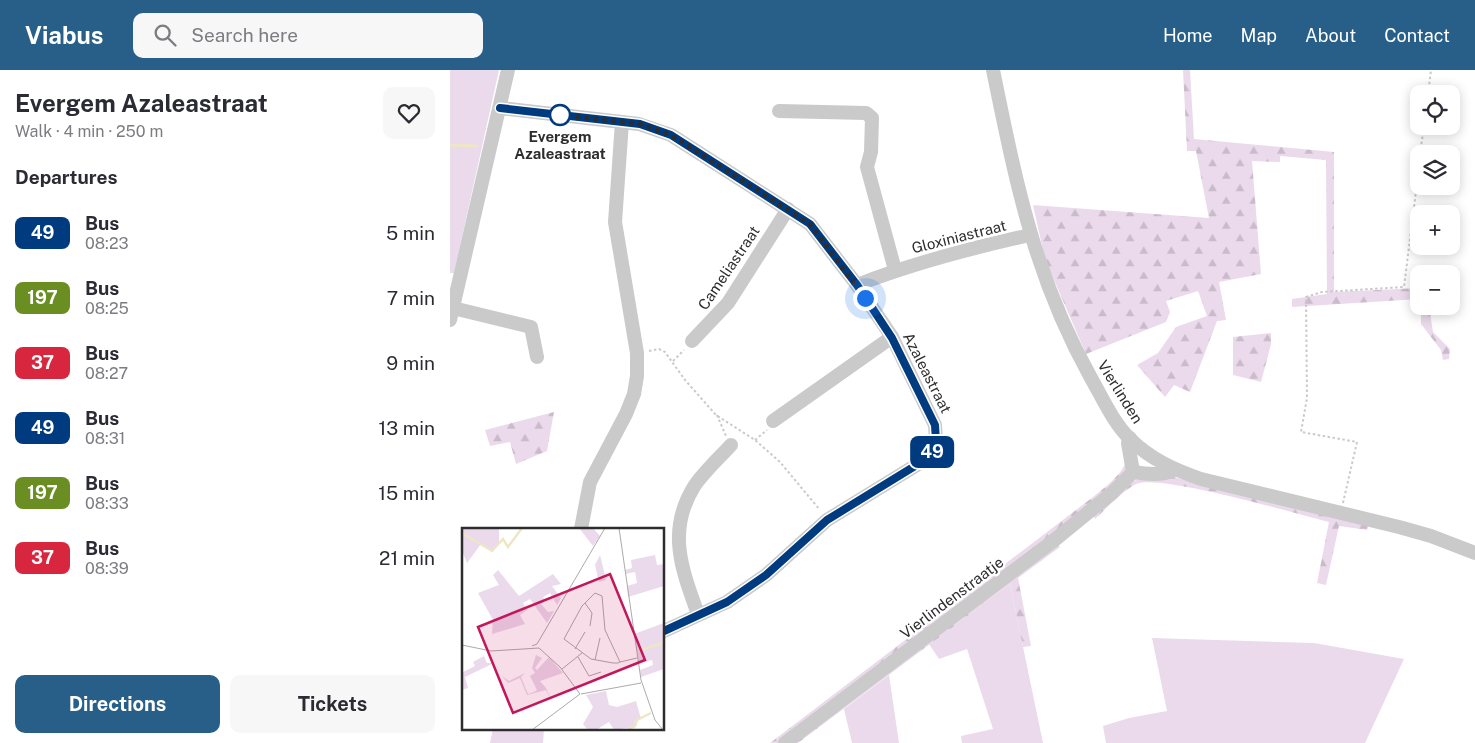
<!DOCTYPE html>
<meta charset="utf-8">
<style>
body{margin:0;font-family:"Public Sans",sans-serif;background:#f7f7f7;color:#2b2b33;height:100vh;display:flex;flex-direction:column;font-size:19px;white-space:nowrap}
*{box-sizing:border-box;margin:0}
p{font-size:16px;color:#7c7c81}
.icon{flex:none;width:28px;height:28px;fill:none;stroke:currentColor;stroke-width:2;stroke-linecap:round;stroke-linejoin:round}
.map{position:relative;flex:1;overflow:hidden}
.sheet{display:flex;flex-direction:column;background:#fff;width:450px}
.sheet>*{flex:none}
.badge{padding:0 10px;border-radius:8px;font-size:18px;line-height:32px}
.tools{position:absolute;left:960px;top:15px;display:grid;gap:10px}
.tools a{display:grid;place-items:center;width:50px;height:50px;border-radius:10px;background:#fff;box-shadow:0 2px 12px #0003;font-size:25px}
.you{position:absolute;width:25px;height:25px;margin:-12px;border:4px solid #fff;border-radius:50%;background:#1a73e8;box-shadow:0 0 0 8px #1a73e833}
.map>.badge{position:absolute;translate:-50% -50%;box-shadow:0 0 0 2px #fff}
h2{padding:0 15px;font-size:19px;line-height:45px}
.round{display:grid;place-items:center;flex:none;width:52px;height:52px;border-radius:10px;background:#f7f7f7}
.overview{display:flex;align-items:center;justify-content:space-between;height:85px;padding:0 15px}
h1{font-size:24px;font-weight:700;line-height:38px}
.button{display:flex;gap:10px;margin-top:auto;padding:10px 15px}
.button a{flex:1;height:58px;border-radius:10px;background:#285f88;color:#fff;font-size:20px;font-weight:700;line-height:58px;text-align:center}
.button a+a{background:#f7f7f7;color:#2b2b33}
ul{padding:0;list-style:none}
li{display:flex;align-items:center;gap:15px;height:65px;padding:0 15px}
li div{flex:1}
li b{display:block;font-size:19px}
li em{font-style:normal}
li .badge{min-width:55px;font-weight:700;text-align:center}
header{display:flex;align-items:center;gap:30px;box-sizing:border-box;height:70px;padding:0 25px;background:#285f88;color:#fff}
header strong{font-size:24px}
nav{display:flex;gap:28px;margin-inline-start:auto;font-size:18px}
.search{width:350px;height:45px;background:#f7f7f7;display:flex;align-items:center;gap:12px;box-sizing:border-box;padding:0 18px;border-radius:10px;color:#7c7c81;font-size:19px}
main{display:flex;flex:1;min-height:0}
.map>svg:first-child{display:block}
.green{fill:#ebdaec}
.forest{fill:url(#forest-firs)}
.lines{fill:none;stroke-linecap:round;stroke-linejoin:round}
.stream{stroke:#ede7c5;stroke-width:3}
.path{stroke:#cacaca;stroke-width:2;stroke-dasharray:2.5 2.5;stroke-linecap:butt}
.minor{stroke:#cacaca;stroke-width:14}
.line-casing{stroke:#fff;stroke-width:11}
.line{stroke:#003b80;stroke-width:8}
.walk{stroke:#2d2d2d;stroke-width:5;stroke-dasharray:0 9}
.stop-dot{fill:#fff;stroke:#003b80;stroke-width:2.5}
.labels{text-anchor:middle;stroke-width:5;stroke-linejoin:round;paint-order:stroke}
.stop-label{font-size:15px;font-weight:bold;fill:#2d2d2d;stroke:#fff}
.street-label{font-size:15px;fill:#2d2d2d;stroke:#fff}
.inset-river{fill:none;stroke:#ede7c5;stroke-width:2.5}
.inset-road{fill:none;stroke:#ababab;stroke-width:1}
.view{fill:#c2185b;fill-opacity:0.15;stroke:#c2185b;stroke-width:2.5}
.inset-edge{fill:none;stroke:#2d2d2d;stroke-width:2.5}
</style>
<header>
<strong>Viabus</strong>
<div class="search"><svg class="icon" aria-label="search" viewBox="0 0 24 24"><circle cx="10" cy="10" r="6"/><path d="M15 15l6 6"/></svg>Search here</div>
<nav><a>Home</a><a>Map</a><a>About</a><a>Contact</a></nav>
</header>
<main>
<section class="sheet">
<div class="overview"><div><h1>Evergem Azaleastraat</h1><p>Walk · 4 min · 250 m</p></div><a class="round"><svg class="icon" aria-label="heart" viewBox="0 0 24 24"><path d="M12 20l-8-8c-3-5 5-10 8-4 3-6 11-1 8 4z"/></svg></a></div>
<h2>Departures</h2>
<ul>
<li><span class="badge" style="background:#003b80;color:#fff">49</span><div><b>Bus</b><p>08:23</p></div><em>5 min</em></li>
<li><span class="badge" style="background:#6b8e23;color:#fff">197</span><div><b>Bus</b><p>08:25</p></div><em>7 min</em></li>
<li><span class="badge" style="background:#d7263d;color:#fff">37</span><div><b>Bus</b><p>08:27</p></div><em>9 min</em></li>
<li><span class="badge" style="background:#003b80;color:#fff">49</span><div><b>Bus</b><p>08:31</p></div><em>13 min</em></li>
<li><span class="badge" style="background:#6b8e23;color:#fff">197</span><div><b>Bus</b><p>08:33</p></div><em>15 min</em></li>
<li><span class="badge" style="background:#d7263d;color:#fff">37</span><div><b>Bus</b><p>08:39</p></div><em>21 min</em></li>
</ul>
<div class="button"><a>Directions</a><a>Tickets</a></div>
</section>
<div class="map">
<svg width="1025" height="673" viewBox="0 0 1025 673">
<defs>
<pattern id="forest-firs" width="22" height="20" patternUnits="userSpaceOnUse" patternTransform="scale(1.25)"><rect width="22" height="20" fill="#ebdaec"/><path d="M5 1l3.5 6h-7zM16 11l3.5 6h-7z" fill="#cabbcb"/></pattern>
</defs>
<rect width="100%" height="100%" fill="#fff"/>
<g class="green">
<path d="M0 0H49L4 203H0Z"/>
<path d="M560 514 593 673H512L511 666 543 659 517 579 489 589 479 574Z"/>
<path d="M702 568 864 573 954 589 915 673H656L653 656 679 648 717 641Z"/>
<path d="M439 605 449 673H402L394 639Z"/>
<path d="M43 659H94L93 673H40Z"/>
</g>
<g class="forest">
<path d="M733 0H740L744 69 884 82V222L969 218V229L842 237V229L877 224 876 90 830 86V92L802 91 811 204 769 212 776 250 767 251 740 322 724 315 715 327 687 295 708 283 726 257 757 246 748 221 716 231 720 242 716 252 636 284 595 189 583 135 759 148 746 81H737Z"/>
<path d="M971 236H979L983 262 1000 279 999 289 993 290 991 280 971 254Z"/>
<path d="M821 263V274L811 312 783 305V267Z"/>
<path d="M104 342 97 381 66 394 60 372 40 376 35 360Z"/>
<path d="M677 390 678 401 601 469 610 477 568 508 581 576 573 577 560 514 348 673H320L643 427C656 416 670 407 677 390Z"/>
<path d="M715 405 736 410 919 453 917 460 889 456 876 515 867 513 879 452C847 444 708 403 686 414 671 422 657 438 645 449L642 442C670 419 677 407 715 405Z"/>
</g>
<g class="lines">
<path class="stream" d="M0 75 27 76"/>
<g class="path">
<path d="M978 24 981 0"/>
<path d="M970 84 974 56"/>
<path d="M199 281 209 279 215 282 235 310 266 345 305 370 330 392 370 440"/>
<path d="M223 291 234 280"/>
<path d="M267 345 276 366"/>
<path d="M305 370 317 360"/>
<path d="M893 433 907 372 851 362 857 328 856 227 872 222 954 217 969 97"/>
</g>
<g class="minor">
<path d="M543 0C566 112 584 206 641 308 653 329 663 352 680 369 700 389 725 400 751 409L949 457 981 466 1025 483"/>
<path d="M50 38 189 54 221 65 360 154 407 215 442 267 485 355 486 371 478 388 377 450 316 505 277 532 214 561"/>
<path d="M329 41 416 43 422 48 421 82 417 97 445 200"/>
<path d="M407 215C463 193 521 178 580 165"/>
<path d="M3 238 81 257 87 287"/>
<path d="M0 250 58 0"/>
<path d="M242 271 278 233 338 139"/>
<path d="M323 351 442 267"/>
<path d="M680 368 678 373 683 402"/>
<path d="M683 402C695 404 713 406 724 400"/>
<path d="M131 459 140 412 176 344 184 324 187 306V283L165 152 172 52"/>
<path d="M248 544C232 500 216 460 245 415 255 401 269 388 281 375"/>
<path d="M335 673 602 472 662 423 683 402"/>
</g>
</g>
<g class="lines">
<defs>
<path id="line" d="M50 38 190 54 221 65 360 154 407 215 442 268 485 355 486 371 478 388 377 450 316 505 277 532 214 561"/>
</defs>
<use href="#line" class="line-casing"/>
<use href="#line" class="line"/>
<path class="walk" d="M110 45 190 54 221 65 360 154 415 228"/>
</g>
<circle class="stop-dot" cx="110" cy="45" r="10"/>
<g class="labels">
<g class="stop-label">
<text x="110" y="72">Evergem<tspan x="110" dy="17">Azaleastraat</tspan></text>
</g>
<g class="street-label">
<text transform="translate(509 167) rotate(-14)" y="5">Gloxiniastraat</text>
<text transform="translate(279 198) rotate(-56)" y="5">Cameliastraat</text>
<text transform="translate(477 303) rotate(63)" y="5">Azaleastraat</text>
<text transform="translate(670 322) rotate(58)" y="5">Vierlinden</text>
<text transform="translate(502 528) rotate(-37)" y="5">Vierlindenstraatje</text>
</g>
</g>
<g transform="translate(12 458)">
<rect width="202" height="202" fill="#fff"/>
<path d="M0 0H37V15L30 23 19 16 5 35 0 23ZM117 0H131L138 8 131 18ZM138 27 144 52 137 54 133 37ZM193 27 195 37 202 36V58L166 69 165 58 175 55 173 44 163 46V42L170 40 169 32ZM36 42 57 68 91 46 99 56 90 58 99 70 95 77 88 65 81 69 83 73 79 76 86 84 92 83 85 95 68 71 61 75 65 82 58 87 63 96 30 106 31 92 16 65 37 57 31 47ZM202 95V113L197 115 202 114V141L179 149 178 142 191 137 190 132 177 135 172 106ZM22 128 25 135H32L3 149 6 160 0 162V142L1 144 13 138 11 134ZM144 163 147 177 155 179 174 173 179 191 173 193 172 199 152 202 147 194 134 202H126L121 196 131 179 124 167Z" fill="#ebdaec"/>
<path d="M74 127 80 130 73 140 75 142 87 129 101 145 78 153 84 160 91 176 84 162 65 167 58 150 46 155 40 148 47 153 63 145 59 149 66 166 72 164 75 162 68 148 73 145 70 140Z" fill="#ebdaec"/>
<path class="inset-river" d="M0 5 30 23 41 11 46 19 60 0M176 123 203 114M165 202 173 198 175 192 189 185"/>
<path class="inset-road" d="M157 0 179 152 193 192 201 202M123 75 130 85 128 98M0 117 29 123 77 120 98 139 118 166M70 118 75 116 143 0M113 121 123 104M116 129 127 148 139 144M133 132 138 110M158 134 143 102 140 68 133 65 120 78 102 111 129 131 151 135H156L158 134 175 130M100 141 120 125M119 166 179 155M70 202 118 166"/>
<path class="view" d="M148 46 183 132 51 185 16 99Z"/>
<rect width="202" height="202" class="inset-edge"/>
</g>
</svg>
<div class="tools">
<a><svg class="icon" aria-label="locate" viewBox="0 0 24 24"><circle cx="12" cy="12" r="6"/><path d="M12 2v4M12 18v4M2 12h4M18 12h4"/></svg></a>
<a><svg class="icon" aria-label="layers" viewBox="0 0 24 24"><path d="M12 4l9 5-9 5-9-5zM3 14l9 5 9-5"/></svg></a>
<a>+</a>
<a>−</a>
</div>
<div class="you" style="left:415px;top:228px"></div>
<b class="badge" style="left:482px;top:382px;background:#003b80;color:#fff">49</b>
</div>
</main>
